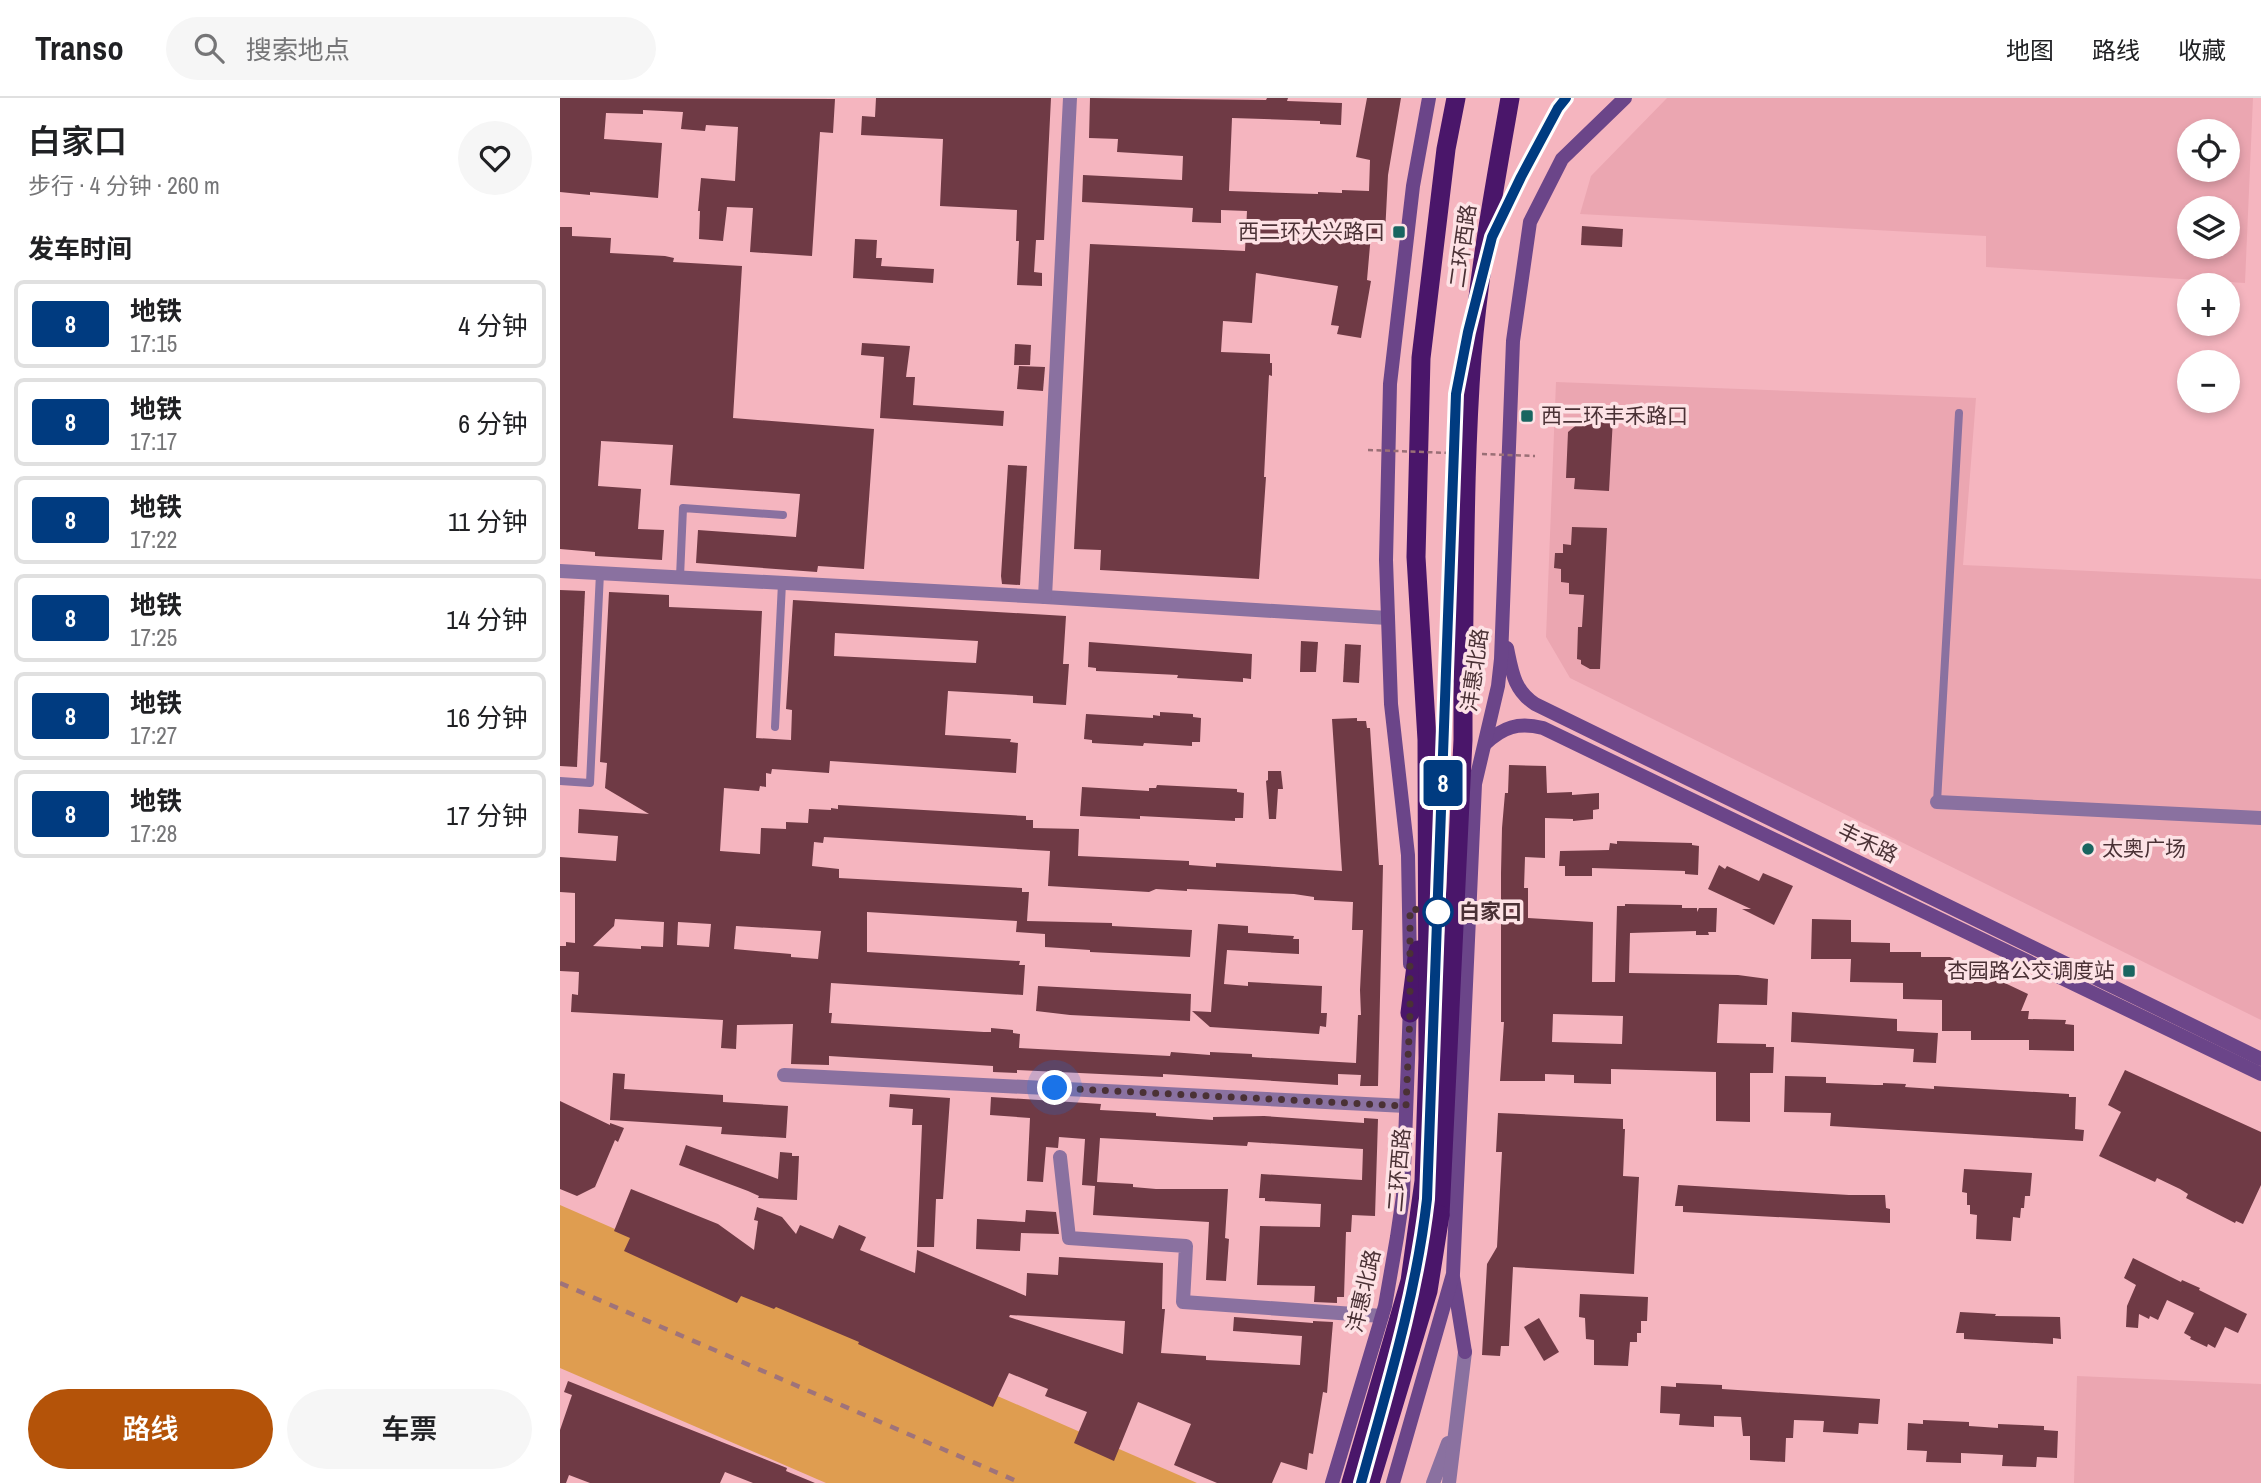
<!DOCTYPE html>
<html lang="zh">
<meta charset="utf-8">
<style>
body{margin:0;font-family:"Archivo Narrow","Noto Sans SC",sans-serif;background:#f6f6f6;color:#202124;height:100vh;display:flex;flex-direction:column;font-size:26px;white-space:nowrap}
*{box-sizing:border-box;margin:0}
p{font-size:23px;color:#757577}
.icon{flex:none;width:38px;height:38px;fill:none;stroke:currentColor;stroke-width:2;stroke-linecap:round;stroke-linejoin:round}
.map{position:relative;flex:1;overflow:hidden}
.drawer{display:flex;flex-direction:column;background:#fff;width:560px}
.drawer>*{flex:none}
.badge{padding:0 14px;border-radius:5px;font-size:24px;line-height:46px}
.controls{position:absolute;left:1617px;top:21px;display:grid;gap:14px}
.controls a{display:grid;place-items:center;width:63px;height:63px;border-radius:50%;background:#fff;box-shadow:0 4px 10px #0003;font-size:35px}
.you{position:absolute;width:35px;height:35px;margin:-18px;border:5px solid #fff;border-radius:50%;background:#1a73e8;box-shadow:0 0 0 10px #1a73e833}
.map>.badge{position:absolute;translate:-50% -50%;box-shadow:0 0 0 4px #fff}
h2{padding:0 28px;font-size:26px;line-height:63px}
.round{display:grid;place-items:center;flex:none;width:74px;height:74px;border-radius:37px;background:#f6f6f6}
.headline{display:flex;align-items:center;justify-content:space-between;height:119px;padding:0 28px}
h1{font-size:33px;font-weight:600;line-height:52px}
.cta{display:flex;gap:14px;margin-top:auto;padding:14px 28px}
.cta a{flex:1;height:80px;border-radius:42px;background:#b45309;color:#fff;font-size:28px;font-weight:600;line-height:80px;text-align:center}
.cta a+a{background:#f6f6f6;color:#202124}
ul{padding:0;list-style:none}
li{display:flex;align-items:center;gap:21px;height:88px;margin:0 14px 10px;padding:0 14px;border:4px solid #e0e0e0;border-radius:10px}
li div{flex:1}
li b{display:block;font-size:26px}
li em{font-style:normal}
li .badge{min-width:77px;font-weight:700;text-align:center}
header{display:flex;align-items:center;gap:42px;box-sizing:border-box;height:98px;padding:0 35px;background:#fff;border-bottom:2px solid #e0e0e0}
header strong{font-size:33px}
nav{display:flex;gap:38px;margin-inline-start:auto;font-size:24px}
.search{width:490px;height:63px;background:#f6f6f6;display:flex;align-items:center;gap:18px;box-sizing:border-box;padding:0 24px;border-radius:38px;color:#757577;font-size:26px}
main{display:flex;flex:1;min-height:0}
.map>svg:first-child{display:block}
.built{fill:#eba6b1;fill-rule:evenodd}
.green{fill:#df9d50}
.building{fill:#6f3a45;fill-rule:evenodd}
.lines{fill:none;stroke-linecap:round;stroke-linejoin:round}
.service{stroke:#8a71a0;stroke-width:8}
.minor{stroke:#8a71a0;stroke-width:14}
.secondary{stroke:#6b4589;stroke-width:14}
.trunk{stroke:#4a166a;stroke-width:19}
.rail{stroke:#9f737a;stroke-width:4.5;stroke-dasharray:9 9;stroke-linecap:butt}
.path-bridge{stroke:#9a6f76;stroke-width:2.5;stroke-dasharray:5 3.5;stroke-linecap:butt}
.trunk-bridge{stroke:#4a166a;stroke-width:19}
.line-casing{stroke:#fff;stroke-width:16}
.line{stroke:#003b80;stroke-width:10}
.walk{stroke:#4a3135;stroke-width:7;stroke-dasharray:0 12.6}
.poi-dot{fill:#196560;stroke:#fde2e5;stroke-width:2.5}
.stop-dot{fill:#fff;stroke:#003b80;stroke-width:3.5}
.labels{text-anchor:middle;stroke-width:7;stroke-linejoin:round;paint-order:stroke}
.poi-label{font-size:21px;fill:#4a3135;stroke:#fde2e5;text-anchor:end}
.street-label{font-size:21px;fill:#4a3135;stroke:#fde2e5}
.stop-label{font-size:21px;font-weight:bold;fill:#4a3135;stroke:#fde2e5;text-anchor:start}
</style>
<header>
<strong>Transo</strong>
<div class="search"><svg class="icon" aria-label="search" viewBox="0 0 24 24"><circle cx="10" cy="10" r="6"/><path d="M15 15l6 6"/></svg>搜索地点</div>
<nav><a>地图</a><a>路线</a><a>收藏</a></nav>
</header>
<main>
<section class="drawer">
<div class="headline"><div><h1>白家口</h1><p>步行 · 4 分钟 · 260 m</p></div><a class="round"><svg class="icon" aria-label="heart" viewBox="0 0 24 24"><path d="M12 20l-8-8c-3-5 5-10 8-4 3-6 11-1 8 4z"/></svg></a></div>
<h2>发车时间</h2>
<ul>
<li><span class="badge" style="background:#003b80;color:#fff">8</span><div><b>地铁</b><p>17:15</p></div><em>4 分钟</em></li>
<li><span class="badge" style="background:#003b80;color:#fff">8</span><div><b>地铁</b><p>17:17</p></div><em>6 分钟</em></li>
<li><span class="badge" style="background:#003b80;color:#fff">8</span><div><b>地铁</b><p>17:22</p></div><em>11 分钟</em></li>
<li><span class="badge" style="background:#003b80;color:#fff">8</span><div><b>地铁</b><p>17:25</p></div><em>14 分钟</em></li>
<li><span class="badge" style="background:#003b80;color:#fff">8</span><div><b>地铁</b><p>17:27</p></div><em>16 分钟</em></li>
<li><span class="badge" style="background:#003b80;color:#fff">8</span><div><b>地铁</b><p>17:28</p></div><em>17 分钟</em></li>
</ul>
<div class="cta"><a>路线</a><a>车票</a></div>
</section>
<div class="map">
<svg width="1701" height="1385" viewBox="0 0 1701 1385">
<rect width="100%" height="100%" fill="#f5b5bf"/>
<g class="built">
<path d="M1107 0H1693L1685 185 1426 169V138L1020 116 1031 78ZM1629 33H1668V72H1629ZM1629 110H1668V149H1629Z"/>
<path d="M996 284 1416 300 1403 467 1701 481V922L1010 580 986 539Z"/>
<path d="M1517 1278 1701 1286V1385H1514Z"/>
</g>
<path class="green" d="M0 1107 637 1385H266L0 1270Z"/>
<g class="building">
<path d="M0 0 275 1 273 35 260 34 252 158 190 154 193 110 167 109 163 143 139 141 140 113H138L141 80 175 83 178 29 146 27 145 33 121 31 123 14 83 12V16L46 15 44 41 102 45 98 100 30 94V97L0 94Z"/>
<path d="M316 0H491L484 142H476L474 174 482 175V188L457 187 459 143H456L457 112 380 108 383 41 301 37 302 18 315 19Z"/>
<path d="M530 0 706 2 707 0H728L727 3 782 5 781 27 760 26V23L672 20 669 93 758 96V94L782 95V92L809 93 810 62 796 59 807 0H841L828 77 825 136H811L807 182 811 183 801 240 777 236 779 228 771 227 778 188 696 175 692 225 663 223 661 254 710 256V265H712V278L709 277 704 379H706L699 481 540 472 541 452 514 451 530 146 685 153 687 113 661 112V125L632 124 633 110 522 104 523 77 622 82 623 58 557 54 558 41 529 40Z"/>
<path d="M1022 128 1063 131 1062 149 1021 147Z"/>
<path d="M0 129H12V138L51 140 50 155 105 158 114 160 113 164 182 168 173 320 314 331 304 471 258 468 257 474 136 465 138 432 236 439 240 396 110 387 113 347 41 343V345L38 388 81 391 78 431 104 432 102 462 35 458V454L0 451Z"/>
<path d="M295 141 317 142 316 160H322L321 168 374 171 373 185 293 180Z"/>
<path d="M302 245 350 248 346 279H355L353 307 444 313 443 328 320 320 324 259 301 257Z"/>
<path d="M455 246 471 247 470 267H454Z"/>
<path d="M459 268 485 269 483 293 457 291Z"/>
<path d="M1025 320H1053L1049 393 1014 391 1015 380H1006L1008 334Z"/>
<path d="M448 367 467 368 460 487 442 486 441 478Z"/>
<path d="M1012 429 1047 430 1040 571H1030L1021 566V562L1017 561 1018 529H1022L1024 497 1009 496V485L1001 484V471L994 470 995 455H1003V446L1011 447Z"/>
<path d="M0 492 25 493 17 669 0 668Z"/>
<path d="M49 494 109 497V509L202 513 196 640 231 642 232 612 226 611 233 502 506 518 503 566H509L506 607 473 605V598L388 593 385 637 451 641 450 644 458 645 456 675 270 663 269 675 212 671 211 676 206 675V689L200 688 199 693 164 690 160 753 200 756 201 730 226 731V724L248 725 249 711 271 712V710L278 711V707L466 718V722H473V730L519 731 518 758 629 763V767L656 769V765L782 773 772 621 797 620V623H806L807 630H810L819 767H823L818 988H800L801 977 778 976V987L603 976V979L457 972V975L433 974V968L269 958V967L231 966 233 926 177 927 176 951 161 950 163 922 11 914 12 896 18 897 19 874 0 873V848H6V844L15 845V795L0 794V759L56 763 58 738 18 735 19 711 89 716 45 690 47 665 40 664ZM275 535 418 543 416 565 274 558ZM264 739 490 753 488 788 589 794 596 791 627 793V791L734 796 754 799V802L793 804 792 832H803L800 892 801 917H798L796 965 692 959V956L650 954V957L611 954 610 958 459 950 460 936 453 935V932L431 930V934H424L271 925 272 915H269L271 885 463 897 465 867H459L460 863 307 854V814L457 823 456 834 485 836V849L530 852V854L630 859 632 832 552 828V825L467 823 469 794H462V790L279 780V771L252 768 254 744 263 745ZM55 821 104 824 103 849 81 848V851L33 848 54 828ZM118 824 151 826 149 849 117 847ZM176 828 261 833 258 861 231 859V856L174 851Z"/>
<path d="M741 543 758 544 756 574H740Z"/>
<path d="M529 544 692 556 691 581 683 580V584L617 580 618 577 536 573V570L528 569Z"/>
<path d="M785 546 801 547 799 585 783 584Z"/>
<path d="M600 614 633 616V619L641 620 640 644H632V648L584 645 583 648 532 645V642L524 641 526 616 593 620V617L600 618Z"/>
<path d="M949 667 986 668 987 695 1012 694V697L1039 695V711L1033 712V721L1013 723V721L985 720V760L965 759 964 790H968V820L1033 824 1032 884H1055L1057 808H1065V806L1122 807V810H1137V814L1139 810H1157L1156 834H1148L1149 837H1136V833L1070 835 1069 875 1178 877 1208 881 1207 907 1159 906 1157 945 1206 946V949H1214L1213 975H1190V1024L1156 1023V974L1051 971V986L1014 985V977L985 976V983H940L944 924H941V775L942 730 945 695H948ZM993 916 1063 918 1062 946 992 944Z"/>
<path d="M708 673H721L723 691H718L716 721H709L706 683 708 682Z"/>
<path d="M597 687 677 691V694L684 695 683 720H675V723L580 718V721L520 718 522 689 589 693V690H596Z"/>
<path d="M1057 743 1132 745V747L1139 748 1138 777 1125 776V773L1032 770V778H1005V768H999L1000 753 1049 752 1050 745 1057 746Z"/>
<path d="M1159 767 1165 771 1167 768 1199 783 1203 775 1233 788 1214 827 1182 811H1191L1148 791Z"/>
<path d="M1252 821 1291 822V844L1330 845V854H1361V859H1390L1468 896 1461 913H1469L1468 921 1506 922 1505 926 1514 927V953L1469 952V942H1411V933H1382V902L1343 901V885L1290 884 1291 861H1251Z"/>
<path d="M658 826 688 828V835L734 838 733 841H739V856L667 852 664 886 688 888V884L762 888 761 915H767L766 929 760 928 759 936 650 929 632 913 651 914Z"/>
<path d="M478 888 631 896 630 923 510 917 476 913Z"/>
<path d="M1232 914 1337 921V933L1378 935 1376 965 1353 964 1354 951 1231 944Z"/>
<path d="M1565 972 1701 1034V1087L1683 1126 1676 1123 1675 1125 1626 1100 1628 1096 1620 1091 1597 1080 1595 1084 1539 1058 1561 1014 1548 1007Z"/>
<path d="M53 975 65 976 64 991 163 997V1004L228 1008 226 1040 161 1036 162 1029 50 1022Z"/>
<path d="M1225 978 1266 979V985L1315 987H1323V985L1346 986 1345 989 1374 991V988L1509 996V999H1516L1515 1031 1524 1032 1523 1043 1270 1028 1271 1015 1224 1014Z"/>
<path d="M330 996 390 1000 383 1101H376L374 1149H357L362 1027H352L353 1011 329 1009Z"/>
<path d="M431 999 541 1006 540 1012 596 1015V1018L653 1022V1019L704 1018 804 1025V1020L818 1021 815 1118 792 1117 791 1134H786L784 1199H777V1205L754 1204 755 1188 697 1187 700 1128 760 1129 761 1106 705 1103V1100H699L701 1076 802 1082 803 1051 688 1044 687 1048 540 1040 537 1084 573 1086V1089L596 1091H668L665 1140 669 1141 666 1183 646 1182 649 1124 533 1117 535 1088 522 1087 525 1041 499 1039 498 1050 486 1049 483 1084 467 1083 470 1020 430 1017Z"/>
<path d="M0 1003 50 1027V1025L64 1030 58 1044 55 1042 35 1089 17 1098 0 1091Z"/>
<path d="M938 1015 1063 1021V1031H1065L1063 1078 1079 1079 1074 1176 953 1169 949 1248H941L940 1258 922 1257 927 1166 937 1149 942 1054H936Z"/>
<path d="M126 1047 218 1081 220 1054 232 1055V1058H239L237 1102 198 1100 199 1098 188 1093 119 1067Z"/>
<path d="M1404 1071 1472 1075 1470 1098H1465L1464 1110H1461L1460 1120 1453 1119 1451 1143 1416 1141 1417 1117 1410 1116V1107H1407V1095L1402 1094Z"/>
<path d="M1118 1087 1289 1097H1325L1326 1110 1330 1111V1125L1123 1114V1108H1115Z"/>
<path d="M71 1091 158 1126 194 1152 198 1123 194 1122 197 1109 222 1119 236 1136 240 1127 273 1141 279 1127 306 1139 300 1152 355 1175 357 1152 466 1198 467 1175 498 1177 499 1159 603 1165 602 1211H605L601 1255 646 1258V1262L740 1267 742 1238 673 1233 674 1219 753 1225V1223L773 1224 767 1295 763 1294 753 1356 749 1355 747 1372 721 1364 712 1385H657L614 1367 631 1326 578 1304 554 1363 514 1345 527 1314 485 1298 488 1291 449 1275 433 1309 298 1246 299 1244 216 1209 214 1211 181 1198 177 1205 64 1153 70 1140 54 1133ZM450 1217 565 1223 563 1256 449 1219Z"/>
<path d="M466 1112 496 1114 499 1136 461 1135 460 1153 416 1151 417 1121 465 1124Z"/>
<path d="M1573 1160 1621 1184 1622 1182 1640 1190 1639 1192 1687 1216 1678 1235 1665 1229 1655 1250 1648 1246 1647 1249 1630 1241 1631 1239 1624 1235 1634 1215 1607 1202 1598 1222 1590 1218 1589 1221 1579 1216 1578 1230 1566 1229 1567 1208 1576 1187 1564 1180Z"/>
<path d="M1020 1196 1088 1199 1087 1223H1081V1235H1077V1244H1070L1068 1268 1034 1267V1242L1026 1241 1025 1220 1019 1219Z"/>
<path d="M1400 1214 1436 1216 1435 1218 1500 1219 1501 1241 1493 1240V1246L1404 1241V1235H1396Z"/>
<path d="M979 1220 999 1254 984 1263 964 1229Z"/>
<path d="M8 1283 227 1370 226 1373 255 1385H193L165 1374 160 1385H30L9 1377 6 1385H0V1332L12 1297 4 1294Z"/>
<path d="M1116 1285 1162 1287V1291L1320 1301 1318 1326 1299 1325 1298 1336 1263 1334 1264 1323 1234 1322 1233 1340H1226L1225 1364 1190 1362V1338H1183L1181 1319 1154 1318V1329L1119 1327 1120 1316 1100 1315 1101 1288 1116 1289Z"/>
<path d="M1363 1322 1409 1324V1328L1424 1329 1438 1330V1326L1484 1328V1332L1498 1333 1497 1360 1477 1359 1476 1369 1442 1368 1443 1357 1401 1355V1365L1366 1364 1367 1353 1347 1352 1348 1325 1363 1326Z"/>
</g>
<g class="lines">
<g class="service">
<path d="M120 479 123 410 223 417"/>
<path d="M215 629 222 485"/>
<path d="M0 683 30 685 40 475"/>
<path d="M1377 704 1399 315"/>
</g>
<g class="minor">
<path d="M510 0 485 499 828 520"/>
<path d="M0 473 485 499"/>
<path d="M1377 704 1701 720"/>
<path d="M224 977 846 1008"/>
<path d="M500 1059 509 1140 626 1148 623 1204 822 1218"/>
<path d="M873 1385 888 1345"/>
<path d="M889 1385 905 1254"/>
</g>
<g class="secondary">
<path d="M947 550C952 574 954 592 975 606L1701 961"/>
<path d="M925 646C943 629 958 624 983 630L1701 976"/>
<path d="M850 866 848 757 831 606 826 462 830 286 853 88 869 0"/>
<path d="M893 1179 905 1254"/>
<path d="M772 1385 825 1208 837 1139 843 1098 850 907"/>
<path d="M833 1385 893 1176 915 686 938 588 941 561 953 243 970 124 1002 61 1065 0"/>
</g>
<g class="trunk">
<path d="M850 915 858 852"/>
<path d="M880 1117 903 642V583"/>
<path d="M791 1385 850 1183 864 1083 868 960 867 642 856 459 861 260 886 51 896 0"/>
</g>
<path class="rail" d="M0 1185 461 1385"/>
<g class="path-bridge">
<path d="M808 352 891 355"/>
<path d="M922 356 975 358"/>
</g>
<g class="trunk-bridge">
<path d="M903 583C905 475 904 366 912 258 919 171 935 86 950 0"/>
<path d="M810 1385 868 1193 880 1117"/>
</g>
</g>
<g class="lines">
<defs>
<path id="line" d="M801 1385C827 1291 856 1198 867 1101L896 296 908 234 932 139 961 79 998 10 1006 0"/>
</defs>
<use href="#line" class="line-casing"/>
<use href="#line" class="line"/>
<path class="walk" d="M495 990 846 1008 850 915V811L878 814"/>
</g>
<g class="poi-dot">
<rect x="832" y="127" width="14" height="14" rx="3.5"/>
<rect x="960" y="311" width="14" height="14" rx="3.5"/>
<circle cx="1528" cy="751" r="7"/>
<rect x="1562" y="866" width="14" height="14" rx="3.5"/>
</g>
<circle class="stop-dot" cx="878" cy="814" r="14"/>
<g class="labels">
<g class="poi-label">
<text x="825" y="141">西二环大兴路口</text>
<text x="981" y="325" text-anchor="start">西二环丰禾路口</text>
<text x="1542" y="758" text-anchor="start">太奥广场</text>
<text x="1555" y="880">杏园路公交调度站</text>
</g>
<g class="street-label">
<text transform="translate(903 148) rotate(-82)" y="7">二环西路</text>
<text transform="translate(915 572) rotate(-82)" y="7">沣惠北路</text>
<text transform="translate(1308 745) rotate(26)" y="7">丰禾路</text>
<text transform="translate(839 1072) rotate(-85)" y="7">二环西路</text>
<text transform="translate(804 1193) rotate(-77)" y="7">沣惠北路</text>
</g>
<g class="stop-label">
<text x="899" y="821">白家口</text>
</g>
</g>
</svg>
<div class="controls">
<a><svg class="icon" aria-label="locate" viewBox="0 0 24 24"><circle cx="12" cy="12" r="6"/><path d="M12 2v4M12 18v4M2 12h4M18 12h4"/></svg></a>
<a><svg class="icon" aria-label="layers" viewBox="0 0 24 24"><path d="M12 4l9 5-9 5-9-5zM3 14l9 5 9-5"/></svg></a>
<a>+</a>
<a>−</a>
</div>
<div class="you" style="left:495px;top:990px"></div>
<b class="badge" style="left:883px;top:685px;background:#003b80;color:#fff">8</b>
</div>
</main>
